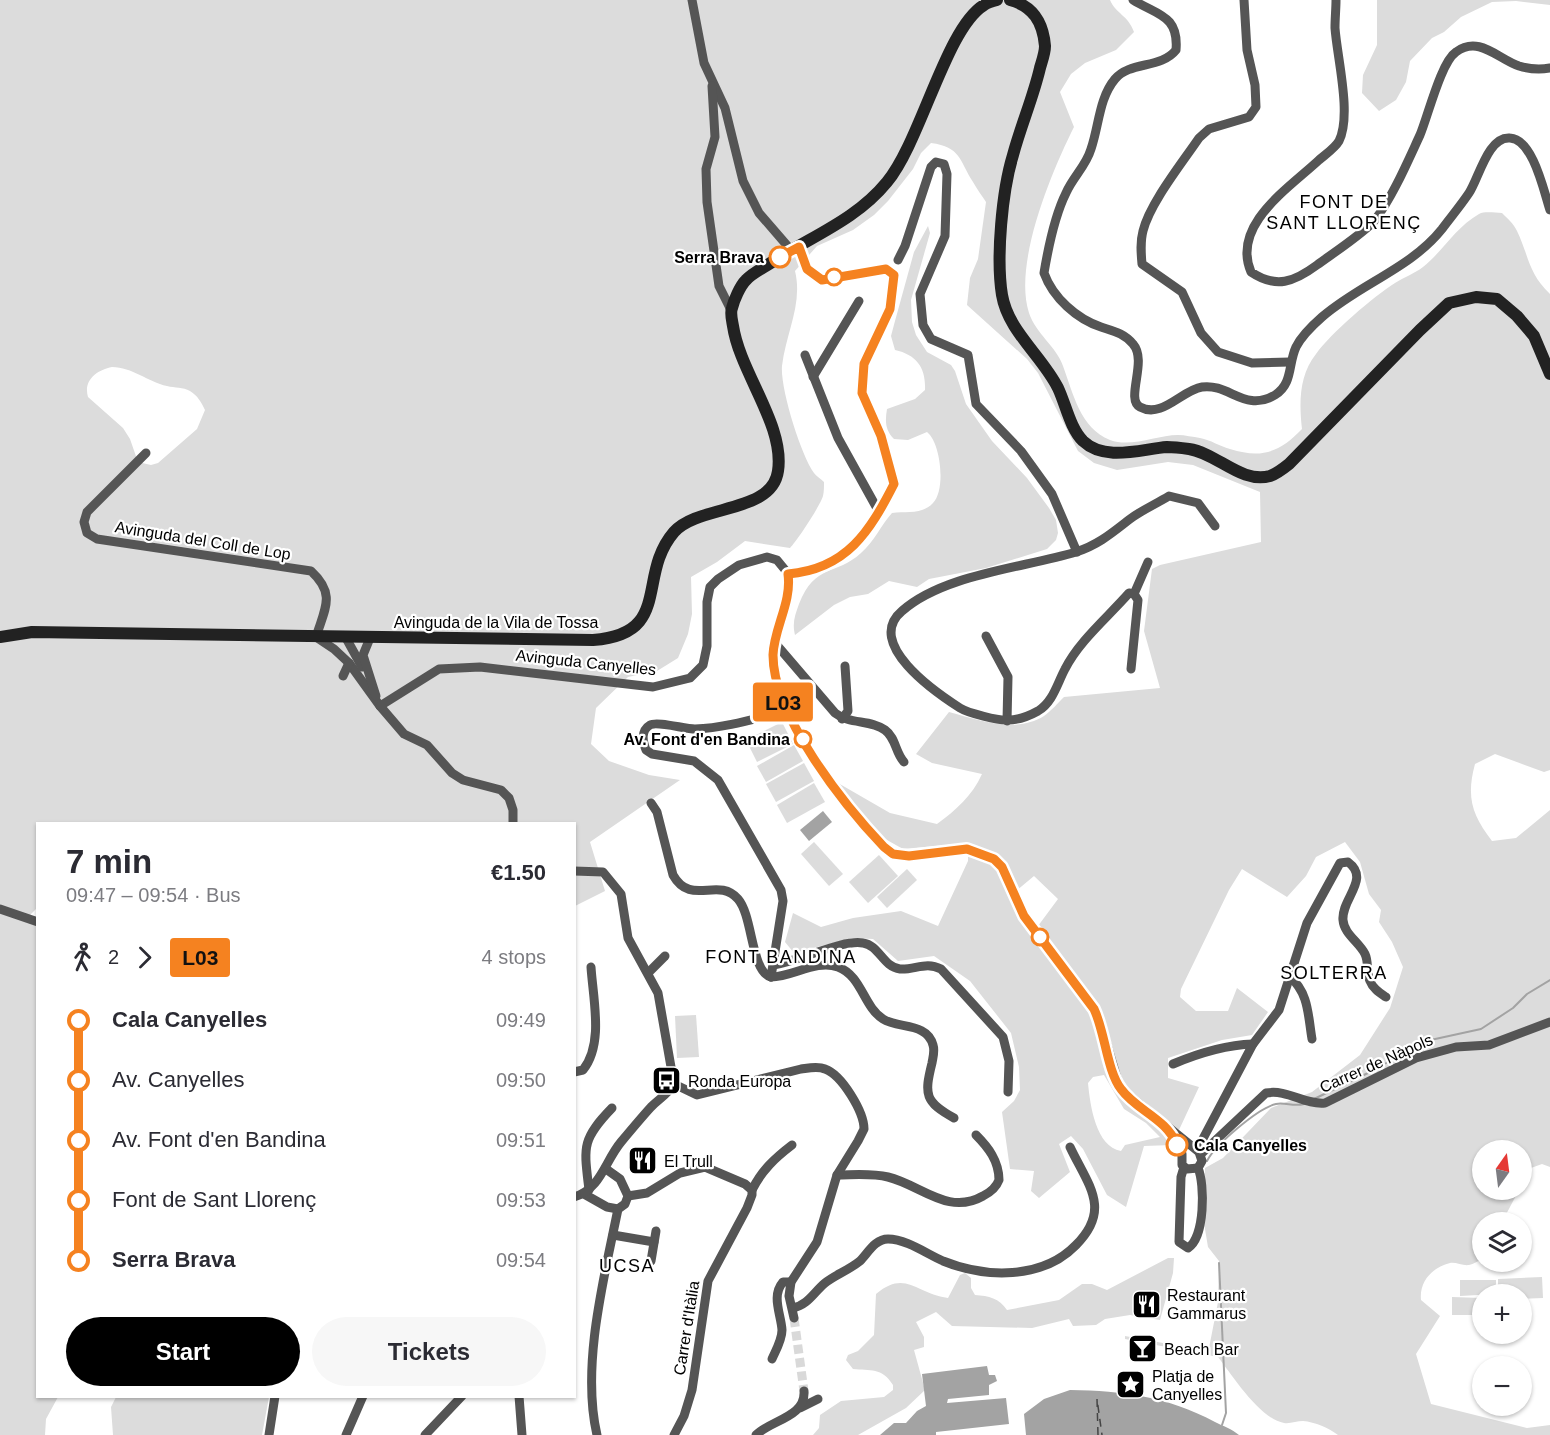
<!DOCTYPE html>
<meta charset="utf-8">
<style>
body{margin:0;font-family:Arial,sans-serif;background:#f7f7f7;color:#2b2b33;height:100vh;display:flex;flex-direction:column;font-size:22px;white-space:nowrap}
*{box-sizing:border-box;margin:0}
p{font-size:20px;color:#7c7c81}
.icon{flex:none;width:33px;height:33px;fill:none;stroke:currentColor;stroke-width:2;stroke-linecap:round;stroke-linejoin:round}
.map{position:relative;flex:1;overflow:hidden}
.drawer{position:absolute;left:36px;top:822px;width:540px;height:576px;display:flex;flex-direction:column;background:#fff;border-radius:0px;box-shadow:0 2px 4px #0004}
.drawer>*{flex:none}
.badge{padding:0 12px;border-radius:4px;font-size:21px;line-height:39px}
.needle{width:39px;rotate:14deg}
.controls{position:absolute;left:1472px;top:1140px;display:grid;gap:12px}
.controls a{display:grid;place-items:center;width:60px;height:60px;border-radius:50%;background:#fff;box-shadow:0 2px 4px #0004;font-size:30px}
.map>.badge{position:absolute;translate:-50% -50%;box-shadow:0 0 0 3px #fff}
.legs{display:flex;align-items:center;gap:9px;height:66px;padding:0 30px;font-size:20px}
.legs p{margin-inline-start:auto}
.head{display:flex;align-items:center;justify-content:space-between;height:102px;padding:0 30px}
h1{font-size:33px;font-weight:700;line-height:45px}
.action{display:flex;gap:12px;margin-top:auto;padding:12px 30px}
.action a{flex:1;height:69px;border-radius:36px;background:#000;color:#fff;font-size:24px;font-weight:700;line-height:69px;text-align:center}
.action a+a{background:#f7f7f7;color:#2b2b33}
ul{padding:0 30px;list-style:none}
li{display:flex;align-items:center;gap:21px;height:60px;font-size:22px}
li i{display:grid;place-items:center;width:9px;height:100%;margin:0 8px;background:currentColor}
li i::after{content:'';width:15px;height:15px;margin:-8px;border:4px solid;border-radius:50%;background:#fff}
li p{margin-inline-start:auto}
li:first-child i{background:linear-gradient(#0000 50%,currentColor 0)}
li:last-child i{background:linear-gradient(currentColor 50%,#0000 0)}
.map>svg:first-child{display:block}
.green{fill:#dcdcdc;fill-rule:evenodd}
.water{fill:#a3a3a3}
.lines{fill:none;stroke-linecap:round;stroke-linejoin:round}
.stream{stroke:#a3a3a3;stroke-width:2}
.ferry{stroke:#444;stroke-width:1.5;stroke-dasharray:8 6;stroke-linecap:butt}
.building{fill:#c4c4c4}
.minor-tunnel{stroke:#d9d9d9;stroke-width:9;stroke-dasharray:9 4.5;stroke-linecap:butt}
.minor{stroke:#555;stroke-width:9}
.secondary{stroke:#222;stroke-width:12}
.line-1-casing{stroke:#fff;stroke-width:14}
.line-1{stroke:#f58220;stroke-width:9}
.stop-1-dot{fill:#fff;stroke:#f58220;stroke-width:3}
.labels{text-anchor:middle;stroke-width:4.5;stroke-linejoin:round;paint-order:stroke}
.stop-label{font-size:16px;font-weight:bold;fill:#000;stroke:#fff;text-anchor:end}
.street-label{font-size:16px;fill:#000;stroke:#fff}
.poi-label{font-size:16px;fill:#000;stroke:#fff;text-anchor:start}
.neighbourhood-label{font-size:18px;letter-spacing:1.5px;fill:#000;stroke:#fff}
</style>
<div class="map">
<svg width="1550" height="1435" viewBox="0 0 1550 1435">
<rect width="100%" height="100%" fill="#fff"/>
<g class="green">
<path d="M0 0H1110C1116 14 1128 15 1134 32L1116 50 1085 63 1071 74 1060 92 1074 127C1051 173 1013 264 1029 313 1036 334 1056 346 1063 366 1073 393 1080 428 1110 440 1131 448 1157 435 1178 435 1185 435 1193 437 1200 438 1211 440 1219 446 1230 449 1262 459 1280 452 1302 429 1299 403 1299 375 1316 354 1330 334 1374 296 1395 283 1404 277 1414 274 1423 267 1443 251 1456 227 1479 214 1485 211 1495 213 1502 213 1507 218 1514 224 1517 231 1529 256 1528 273 1550 294V770L1544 772 1495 754 1475 764C1466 797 1472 815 1492 841L1516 838 1550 810V1167L1542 1164 1531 1168 1528 1179 1521 1187V1150H1482V1190H1519L1502 1222H1482V1260C1477 1261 1474 1264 1469 1265 1463 1266 1456 1262 1450 1263 1433 1267 1419 1281 1421 1300L1440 1316 1416 1354 1431 1404 1527 1428 1550 1425V1435H1338C1329 1428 1315 1422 1303 1421 1297 1421 1290 1424 1284 1423 1260 1419 1232 1375 1218 1357L1125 1339V1336L1190 1348H1209L1218 1302 1219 1261 1208 1247 1205 1229V1168L1223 1158 1271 1108 1312 1092 1360 1055 1390 1008 1403 967 1392 942 1379 922 1381 910 1369 894 1360 862 1345 842 1316 857 1306 876 1287 897 1242 869 1229 890 1181 989 1180 997 1196 1011H1228L1237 988 1268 1012 1252 1035 1222 1040 1168 1058V1078L1199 1087 1172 1145 1144 1146 1126 1207 1107 1195 1083 1149 1071 1136 1059 1144 1070 1172 1039 1198 1031 1191 1034 1171 1010 1169 1002 1112 1014 1101 1020 1090 1019 1067 1011 1033 970 981 934 956 898 961 873 939 852 938 794 953 785 942 793 913 821 927 853 918 901 911 938 926 968 861V843L903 849 878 835 838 783 890 813 937 824C956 810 972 796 982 774L932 763 916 754 949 712C979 720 1015 734 1044 716 1051 711 1058 703 1064 697L1160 688 1144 631 1152 569 1160 565 1261 542 1260 492 1193 465 1168 462 1117 470 1094 463 1078 451 1038 373 1027 359 967 305 970 278 978 259 986 202C982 196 977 189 973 182 959 160 961 147 931 143L921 153 913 169 888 201 874 215 853 230 817 246 795 271C803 304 786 333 782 366 780 388 801 455 814 473 816 476 821 479 824 482 824 486 824 492 823 496 820 506 797 541 790 548L745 541 717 562 691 577 692 614 688 634 678 658 657 671 628 677 596 708 591 744 609 761 649 775 680 780 590 842 605 891 575 906 574 824H38L37 908 29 916 38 920V1396L58 1397 46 1419 45 1435H0ZM112 367C132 367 148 382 167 386 175 388 183 387 190 391 198 396 201 402 205 410L197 429 158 463 151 465 138 462 130 439 123 428 88 397C83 380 97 370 112 367ZM1034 876 1058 899 1038 926 1026 910 1016 891ZM1104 1075 1124 1109 1146 1123 1160 1137 1125 1145 1121 1151C1096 1147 1090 1105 1088 1083L1093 1077Z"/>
<path d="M1377 0H1550V5L1516 1 1492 2 1461 17 1444 32 1432 38 1410 61 1406 82 1396 100 1379 111 1362 93 1363 75 1377 45Z"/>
<path d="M928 226 930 233 911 300 912 322 916 335 927 352 951 365 955 371 966 404 992 441 1027 478 1049 508 1056 520 1058 533 1056 540 1047 549 986 568 929 579 917 587 889 581 868 594 850 597 834 605 795 635C792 623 795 615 799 604 815 563 836 576 861 553 874 542 881 525 892 513 906 511 922 515 933 503 946 490 941 443 927 432L908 440 894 439C885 430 885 421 887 409L915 399 925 390C926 368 917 355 895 350L891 336 895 321 914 252Z"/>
<path d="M782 722 793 744 757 762 746 740Z"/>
<path d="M794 745 803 761 766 782 757 766Z"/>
<path d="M804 763 814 781 776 802 766 784Z"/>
<path d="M814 783 825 802 787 823 777 805Z"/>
<path d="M814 842 843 874 829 886 801 854Z"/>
<path d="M879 855 898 876 868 903 849 882Z"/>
<path d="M907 869 917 880 887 908 877 897Z"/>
<path d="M696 1015 699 1057 677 1058 675 1016Z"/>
<path d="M1168 1258H1174L1173 1273 1160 1320 1130 1315 1105 1319 1096 1325 1073 1326 1069 1319 1032 1328 952 1326 936 1312 916 1322 924 1337V1347L914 1350 925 1390 906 1408 858 1435H813L819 1428 820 1415 841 1401 884 1397 893 1390V1385C882 1367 870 1371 853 1369L846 1360 848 1355 858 1351 874 1335 876 1294C906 1269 916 1294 948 1298L960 1275 965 1273 971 1278V1288L975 1295C989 1296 999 1298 1007 1310L1059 1300 1082 1284H1092L1107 1290Z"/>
<path d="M1542 1277 1543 1298 1521 1299V1294H1498V1279Z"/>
<path d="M1460 1280H1496V1294L1460 1296Z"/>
<path d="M1452 1297 1482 1298V1315H1452Z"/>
<path d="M116 1397V1396L269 1397 262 1435H113L111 1407Z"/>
</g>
<g class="water">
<path d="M823 811 832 822 809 841 800 830Z"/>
<path d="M987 1366 989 1375H995L997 1381 989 1385V1395L948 1399 947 1403 1006 1398 1009 1424 936 1432V1435H880L894 1423H906L917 1411 926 1406 922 1374Z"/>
<path d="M1070 1390C1124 1391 1166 1396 1215 1422 1223 1426 1232 1429 1239 1435H1026L1024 1414 1044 1399Z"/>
</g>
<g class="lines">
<g class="stream">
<path d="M1314 1099 1370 1072 1426 1041 1481 1029 1513 1008 1527 994 1550 980"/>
<path d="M1207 1161C1215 1145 1258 1108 1276 1104 1285 1102 1294 1107 1304 1104"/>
<path d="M1219 1263 1226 1413 1222 1425"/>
</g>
<path class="ferry" d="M1098 1435 1097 1399 1102 1435"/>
</g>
<path class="building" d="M1135 1296 1160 1302 1157 1312 1133 1306Z"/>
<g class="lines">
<path class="minor-tunnel" d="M794 1318 804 1391"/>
<g class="minor">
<path d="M692 0 704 63 725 108 743 181 759 213 791 250"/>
<path d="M1133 0C1157 15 1179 15 1176 50 1161 69 1130 61 1115 79 1099 98 1099 126 1091 149 1086 166 1073 177 1066 193 1055 215 1048 249 1044 273 1053 298 1077 319 1101 327 1113 331 1124 333 1133 344 1148 361 1125 399 1140 407 1162 419 1182 390 1202 387 1229 383 1245 413 1275 395 1293 384 1288 364 1296 347 1301 337 1314 324 1322 317 1360 284 1411 268 1442 229 1451 217 1461 205 1469 193 1479 178 1488 136 1510 138 1533 139 1544 192 1550 210"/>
<path d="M1244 0 1247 50 1255 85 1256 107 1249 117 1209 129 1199 138C1182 163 1150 203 1143 231 1140 242 1141 253 1142 264L1182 292 1201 333 1218 352 1252 363 1290 362"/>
<path d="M1336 0C1336 9 1335 18 1335 28 1337 57 1352 115 1339 141 1335 148 1326 154 1319 160 1289 188 1231 225 1251 272 1276 289 1294 282 1317 265 1332 254 1364 233 1375 220 1393 196 1407 163 1420 135 1428 116 1441 62 1456 52 1479 35 1498 59 1519 66 1529 69 1539 70 1550 68"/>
<path d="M712 86 715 137 706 169 707 202 719 286 731 310"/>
<path d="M799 247 807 269 822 280 886 269"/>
<path d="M898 260 905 246 931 167 936 162 944 164 947 174 945 236 920 294 923 325 931 339 968 355 976 404 1021 451 1052 494 1077 552"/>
<path d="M805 355 838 438 879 512"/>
<path d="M813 377 859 301"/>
<path d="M146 453 87 512 84 522 87 533 97 539 311 571C336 594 325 608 316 637L334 649 349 663 380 706 404 734 427 745 452 773 463 780 501 790 509 798 513 810V824"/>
<path d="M788 575C847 569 869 531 894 484L881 436 863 393 864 364 890 309 894 275"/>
<path d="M1134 594 1148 562"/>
<path d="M986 636 1008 677 1007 721"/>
<path d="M346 638 362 667"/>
<path d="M370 638 363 655 376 696"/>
<path d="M775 643 835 713C850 725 870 719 885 730 896 738 895 752 904 762"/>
<path d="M1131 669 1138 600 1134 594 1129 593C1108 617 1079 641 1065 669 1057 684 1053 702 1038 711 1029 716 1019 720 1008 720 999 721 968 713 960 708 935 692 864 643 902 611 944 574 1023 568 1076 552 1098 545 1112 533 1130 519 1142 510 1156 504 1169 496L1198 503 1215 526"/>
<path d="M343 676 349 663"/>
<path d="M380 706 439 669 480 667 653 687 690 678 703 665 707 646V602L710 587 718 579 739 565 767 557 777 560 786 571 789 583 775 643 773 656 778 689 786 711 825 775 876 839 893 853 909 856 967 849 994 859 1002 867 1024 916 1093 1009 1101 1025 1120 1088 1199 1152 1202 1161 1198 1168"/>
<path d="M842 719 848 711 845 666"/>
<path d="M651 803 657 812 673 875C691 907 718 876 738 899 753 916 751 972 771 977"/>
<path d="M574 871 603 872 621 894 628 938 658 993 674 1084"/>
<path d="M0 909 38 922"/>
<path d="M773 965C798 962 842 939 863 943 879 945 883 967 900 969 915 970 926 961 941 969L1003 1037 1009 1061 1008 1092"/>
<path d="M648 973 665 956"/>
<path d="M771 977 783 901 781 890 718 780 694 761 652 754 646 750C643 742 640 731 650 725 657 721 685 729 695 729 726 728 757 718 786 711"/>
<path d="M771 977C793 977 816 959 838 967 862 976 863 1006 883 1019 898 1029 927 1022 933 1045 935 1051 933 1057 932 1063 924 1095 925 1102 954 1118"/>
<path d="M1290 977C1309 993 1308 1016 1312 1039"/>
<path d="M1173 1064C1199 1053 1224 1045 1253 1044"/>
<path d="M574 1072 583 1070C604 1044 593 999 591 967"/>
<path d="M1169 1131 1182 1154V1165L1187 1169 1198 1168"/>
<path d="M1197 1150 1253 1044 1279 1010 1307 923 1340 863 1348 862C1371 879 1341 899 1343 920 1344 934 1359 942 1365 954 1369 962 1366 973 1370 981 1373 989 1380 993 1386 997"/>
<path d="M1201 1154 1266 1093C1288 1089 1304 1105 1325 1103L1416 1058 1456 1047 1489 1045 1550 1022"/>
<path d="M1184 1167 1181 1177 1179 1242 1188 1248C1205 1238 1205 1184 1198 1168"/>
<path d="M837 1175C853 1175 871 1173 888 1177 921 1185 948 1216 983 1196 991 1192 996 1188 999 1180 999 1161 988 1147 976 1135"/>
<path d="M589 1190C584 1147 581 1140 612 1108"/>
<path d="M752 1190C762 1170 775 1158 792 1145"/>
<path d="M584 1194 607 1207 618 1209 625 1204 628 1196 620 1179 606 1169"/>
<path d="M628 1196 647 1193 680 1173 705 1167 745 1184 752 1190V1195L747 1208 708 1281 692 1390 684 1416 674 1435"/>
<path d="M574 1197C601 1189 605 1161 621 1142 631 1130 641 1118 651 1107 660 1098 668 1094 674 1084L697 1095 801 1069C809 1068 818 1066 825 1069 842 1075 864 1112 864 1129L858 1141 837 1175 817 1242 791 1282 789 1296 794 1318"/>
<path d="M613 1235 654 1242"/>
<path d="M651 1261 656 1231"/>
<path d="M793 1308C808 1305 814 1292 825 1283 835 1275 849 1270 860 1261 868 1253 875 1239 888 1239 906 1239 927 1254 943 1261 985 1278 1042 1280 1076 1245 1112 1209 1088 1185 1070 1147"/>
<path d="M772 1359C776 1350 782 1340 782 1330 781 1314 771 1296 783 1282H791"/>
<path d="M519 1396 522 1435"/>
<path d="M800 1408 818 1399"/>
<path d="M269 1435 275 1396"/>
<path d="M346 1435 363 1396"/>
<path d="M425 1435 462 1396"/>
<path d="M597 1435C581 1366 604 1278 618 1209"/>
<path d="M756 1435C771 1420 806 1417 804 1391"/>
</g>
<g class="secondary">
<path d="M1010 0C1033 6 1043 22 1045 46 1045 53 1042 61 1040 68 1033 98 1021 125 1013 155 1002 191 996 258 1002 295 1008 331 1042 356 1058 388 1066 405 1070 428 1083 441 1105 462 1141 449 1167 447 1174 447 1182 448 1189 449 1217 453 1241 484 1270 476 1276 474 1284 468 1289 464L1420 330 1449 303 1476 297 1497 299 1517 316 1534 336 1550 374"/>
<path d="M0 637 32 632 593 640C673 634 636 576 674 532 699 504 772 514 778 471 785 425 740 373 733 326 732 320 730 313 732 308 734 300 740 286 746 280 752 273 765 267 772 262 812 236 856 220 887 182 921 141 946 28 984 5 987 3 993 1 997 0"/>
</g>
</g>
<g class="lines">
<defs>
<path id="line-1" d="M780 257 799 247 807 269 822 280 886 269 894 275 890 309 864 364 862 393 881 436 894 484C870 531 847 569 788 574 792 602 774 628 773 655 773 716 844 805 884 847L893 854 909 856 967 849 994 859 1002 867 1024 916 1094 1009C1105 1032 1107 1071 1121 1089 1137 1111 1166 1118 1177 1145"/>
</defs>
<use href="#line-1" class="line-1-casing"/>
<use href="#line-1" class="line-1"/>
</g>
<defs>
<symbol id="bus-square" viewBox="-11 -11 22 22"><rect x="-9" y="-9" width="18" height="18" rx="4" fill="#000" stroke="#fff"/><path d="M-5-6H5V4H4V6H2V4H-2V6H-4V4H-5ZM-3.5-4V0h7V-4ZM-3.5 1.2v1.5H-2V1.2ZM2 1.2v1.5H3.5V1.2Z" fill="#fff"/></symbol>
<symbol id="restaurant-square" viewBox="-11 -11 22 22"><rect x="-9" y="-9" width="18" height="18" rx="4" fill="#000" stroke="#fff"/><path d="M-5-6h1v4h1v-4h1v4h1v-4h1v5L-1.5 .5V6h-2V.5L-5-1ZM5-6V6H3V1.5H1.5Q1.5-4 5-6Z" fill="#fff"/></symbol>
<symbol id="bar-square" viewBox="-11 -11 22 22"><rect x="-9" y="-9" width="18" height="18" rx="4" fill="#000" stroke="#fff"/><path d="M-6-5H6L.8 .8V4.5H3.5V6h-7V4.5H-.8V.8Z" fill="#fff"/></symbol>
<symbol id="sight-square" viewBox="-11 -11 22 22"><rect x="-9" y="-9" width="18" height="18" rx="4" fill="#000" stroke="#fff"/><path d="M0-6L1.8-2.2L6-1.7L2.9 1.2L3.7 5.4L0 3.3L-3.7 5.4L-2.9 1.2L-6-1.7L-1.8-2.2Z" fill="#fff"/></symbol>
</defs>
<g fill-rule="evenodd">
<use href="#bus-square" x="650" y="1064" width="33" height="33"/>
<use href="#restaurant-square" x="626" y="1144" width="33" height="33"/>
<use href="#restaurant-square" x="1130" y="1288" width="33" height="33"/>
<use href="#bar-square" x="1126" y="1332" width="33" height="33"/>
<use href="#sight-square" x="1114" y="1368" width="33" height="33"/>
</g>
<g class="stop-1-dot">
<circle cx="780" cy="257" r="10"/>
<circle cx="834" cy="277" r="8"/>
<circle cx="803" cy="739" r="8"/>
<circle cx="1040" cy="937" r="8"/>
<circle cx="1177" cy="1145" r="10"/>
</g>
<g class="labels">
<g class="stop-label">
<text x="764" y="263">Serra Brava</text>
<text x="790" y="745">Av. Font d'en Bandina</text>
<text x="1194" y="1151" text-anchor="start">Cala Canyelles</text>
</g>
<g class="street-label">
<text transform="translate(203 540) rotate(9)" y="6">Avinguda del Coll de Lop</text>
<text x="496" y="628">Avinguda de la Vila de Tossa</text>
<text transform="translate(586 662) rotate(6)" y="6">Avinguda Canyelles</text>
<text transform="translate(1376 1063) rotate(-24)" y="6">Carrer de Nàpols</text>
<text transform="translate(686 1328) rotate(-81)" y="6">Carrer d'Itàlia</text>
</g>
<g class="poi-label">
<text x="688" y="1087">Ronda Europa</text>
<text x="664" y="1167">El Trull</text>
<text x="1167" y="1301">Restaurant<tspan x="1167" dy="18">Gammarus</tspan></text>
<text x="1164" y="1355">Beach Bar</text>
<text x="1152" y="1382">Platja de<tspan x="1152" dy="18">Canyelles</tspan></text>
</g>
<g class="neighbourhood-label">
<text x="1344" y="208">FONT DE<tspan x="1344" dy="21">SANT LLORENÇ</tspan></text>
<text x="781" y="963">FONT BANDINA</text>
<text x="1334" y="979">SOLTERRA</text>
<text x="627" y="1272">UCSA</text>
</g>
</g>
</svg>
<div class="controls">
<a><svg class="needle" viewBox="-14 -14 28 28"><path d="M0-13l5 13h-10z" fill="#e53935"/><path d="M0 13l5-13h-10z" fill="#7c7c81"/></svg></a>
<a><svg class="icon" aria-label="layers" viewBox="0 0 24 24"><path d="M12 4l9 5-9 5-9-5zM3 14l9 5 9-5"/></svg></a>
<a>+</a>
<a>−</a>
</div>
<b class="badge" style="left:783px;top:702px;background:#f58220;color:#111">L03</b>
<section class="drawer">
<div class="head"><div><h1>7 min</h1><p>09:47 – 09:54 · Bus</p></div><b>€1.50</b></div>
<div class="legs"><svg class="icon" aria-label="walk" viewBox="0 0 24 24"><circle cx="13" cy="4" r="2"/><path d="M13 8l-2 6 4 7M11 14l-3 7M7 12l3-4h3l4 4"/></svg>2<svg class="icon" aria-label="forward" viewBox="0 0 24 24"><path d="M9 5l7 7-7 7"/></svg><b class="badge" style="background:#f58220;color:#111">L03</b><p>4 stops</p></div>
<ul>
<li><i style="color:#f58220"></i><b>Cala Canyelles</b><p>09:49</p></li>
<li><i style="color:#f58220"></i><span>Av. Canyelles</span><p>09:50</p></li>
<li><i style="color:#f58220"></i><span>Av. Font d'en Bandina</span><p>09:51</p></li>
<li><i style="color:#f58220"></i><span>Font de Sant Llorenç</span><p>09:53</p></li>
<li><i style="color:#f58220"></i><b>Serra Brava</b><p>09:54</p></li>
</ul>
<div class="action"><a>Start</a><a>Tickets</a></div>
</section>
</div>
